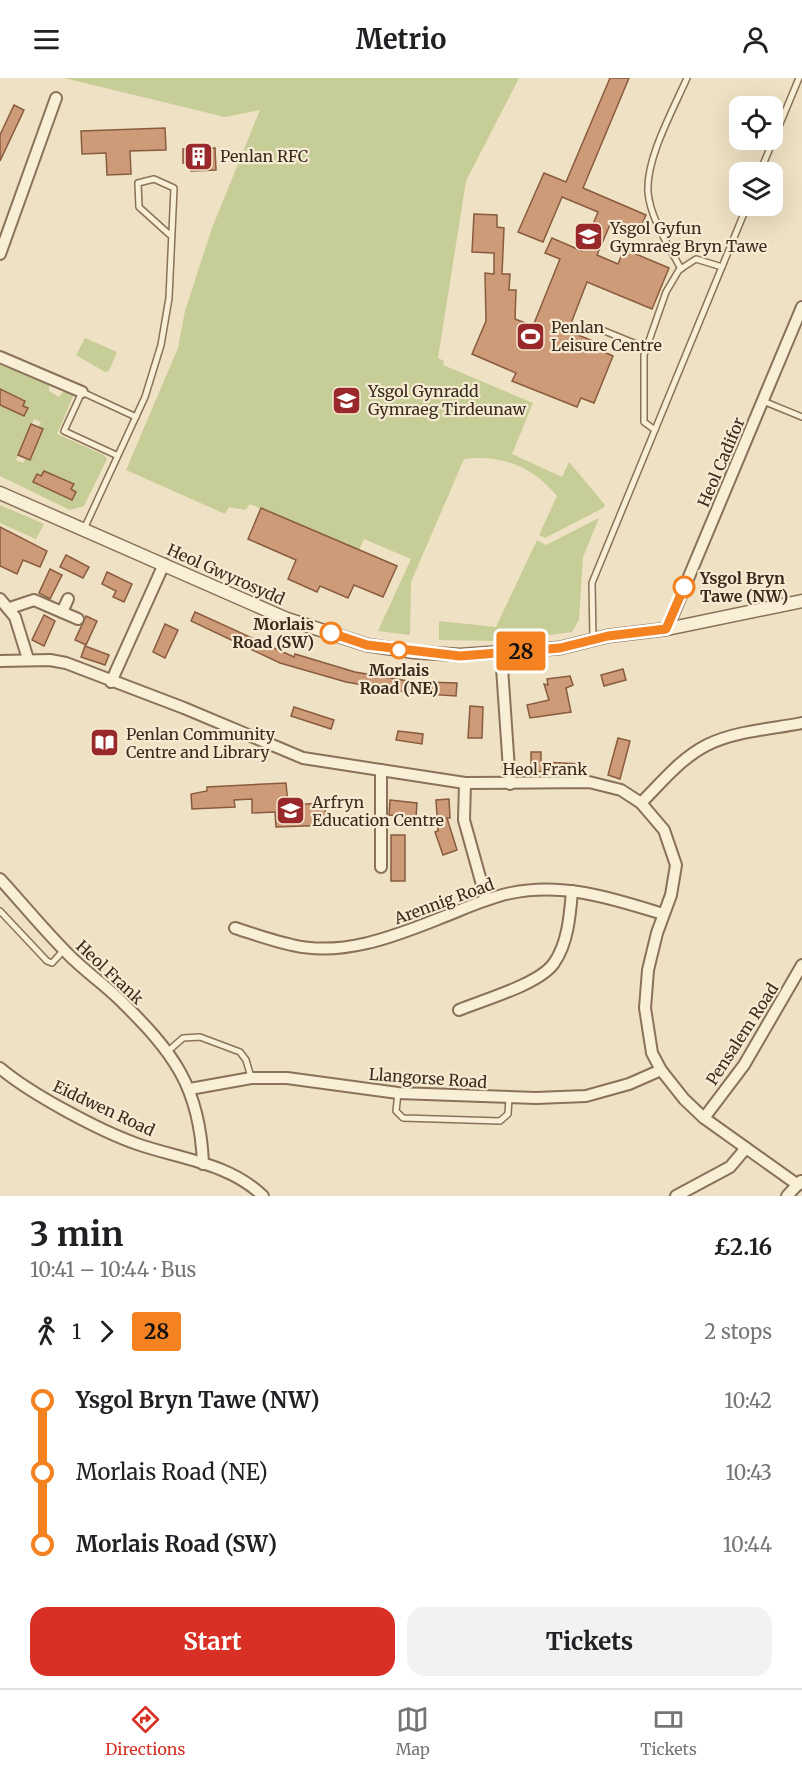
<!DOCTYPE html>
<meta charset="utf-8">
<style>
body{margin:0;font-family:Merriweather,serif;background:#f2f2f2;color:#202124;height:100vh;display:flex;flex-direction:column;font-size:22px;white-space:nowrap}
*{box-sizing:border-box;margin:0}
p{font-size:20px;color:#757577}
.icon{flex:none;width:33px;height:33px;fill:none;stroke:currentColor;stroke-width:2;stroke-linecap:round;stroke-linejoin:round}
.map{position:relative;height:1118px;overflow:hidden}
.side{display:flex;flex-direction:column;background:#fff;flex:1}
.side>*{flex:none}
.badge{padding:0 12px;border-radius:4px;font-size:21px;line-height:39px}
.fabs{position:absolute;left:729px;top:18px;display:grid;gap:12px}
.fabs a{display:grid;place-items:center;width:54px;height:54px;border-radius:12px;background:#fff;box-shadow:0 6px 24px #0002;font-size:30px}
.map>.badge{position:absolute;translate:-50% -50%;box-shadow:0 0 0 3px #fff}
.legs{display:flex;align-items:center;gap:9px;height:66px;padding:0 30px;font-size:20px}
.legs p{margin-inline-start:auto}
.summary{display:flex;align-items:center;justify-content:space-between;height:102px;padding:0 30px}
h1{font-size:33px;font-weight:700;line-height:45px}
.action{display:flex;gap:12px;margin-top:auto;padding:12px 30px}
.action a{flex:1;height:69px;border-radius:18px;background:#d93025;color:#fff;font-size:24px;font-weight:700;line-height:69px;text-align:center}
.action a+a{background:#f2f2f2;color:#202124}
ul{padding:0 30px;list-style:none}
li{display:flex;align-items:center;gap:21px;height:72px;font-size:22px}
li i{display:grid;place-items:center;width:9px;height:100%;margin:0 8px;background:currentColor}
li i::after{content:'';width:15px;height:15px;margin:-8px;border:4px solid;border-radius:50%;background:#fff}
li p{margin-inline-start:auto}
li:first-child i{background:linear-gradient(#0000 50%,currentColor 0)}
li:last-child i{background:linear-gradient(currentColor 50%,#0000 0)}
header{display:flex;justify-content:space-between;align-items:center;height:78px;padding:0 30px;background:#fff;font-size:27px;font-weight:700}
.menu{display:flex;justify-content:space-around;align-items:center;height:84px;border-top:2px solid #e0e0e0;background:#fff;font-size:16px;color:#757577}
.menu a{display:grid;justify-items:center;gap:3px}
.menu .selected{color:#d93025}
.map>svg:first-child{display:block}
.green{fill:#c7cd96;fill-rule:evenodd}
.building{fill:#ce9b78;stroke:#895b3f;stroke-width:1.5}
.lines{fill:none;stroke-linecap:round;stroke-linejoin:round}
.service-casing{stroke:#897259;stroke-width:8}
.minor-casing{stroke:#897259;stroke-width:14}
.tertiary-casing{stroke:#897259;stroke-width:15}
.service{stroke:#f9efd6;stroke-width:5}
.minor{stroke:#f9efd6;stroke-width:10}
.tertiary{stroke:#f9efd6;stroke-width:12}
.line-1-casing{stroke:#fff;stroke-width:14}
.line-1{stroke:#f58220;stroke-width:9}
.stop-1-dot{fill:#fff;stroke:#f58220;stroke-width:3}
.labels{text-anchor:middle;stroke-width:4.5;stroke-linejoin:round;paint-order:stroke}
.poi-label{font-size:16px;fill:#392b1e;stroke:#f6ebd2;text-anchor:start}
.street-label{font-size:16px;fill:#392b1e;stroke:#f6ebd2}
.stop-label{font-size:16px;font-weight:bold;fill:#392b1e;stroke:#f6ebd2;text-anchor:start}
</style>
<header><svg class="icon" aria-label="menu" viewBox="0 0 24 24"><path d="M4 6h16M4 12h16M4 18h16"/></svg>Metrio<svg class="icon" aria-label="person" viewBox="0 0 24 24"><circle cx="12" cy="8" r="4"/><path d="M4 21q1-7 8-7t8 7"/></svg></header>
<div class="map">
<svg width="802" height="1118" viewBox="0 0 802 1118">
<rect width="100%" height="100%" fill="#efe1c3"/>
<g class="green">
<path d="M64 0H519L466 103 438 280 444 283 443 287 533 325 512 376 562 399 569 384 605 427 603 430 545 460 539 457 557 418C533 389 502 376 464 381L411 504 410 557 378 553 411 481 364 461 359 472 250 426 245 432 229 429 225 436 126 392 178 270 185 233 212 150 260 32 225 39Z"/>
<path d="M85 260 117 274 109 293 105 294 76 277Z"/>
<path d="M0 283 45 303 49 306V313L59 319 65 312 74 316 57 356 104 377 107 381 84 428 70 432 0 398V327L24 338 28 330 23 328 25 322 0 311ZM34 341 41 344 38 349 43 352 30 381 26 380 23 385 16 382ZM44 393 73 407 71 411 76 414 73 421 34 404 37 396 41 398Z"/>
<path d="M0 427 44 446 36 461 0 445Z"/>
<path d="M599 440 583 479 579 542 572 554 505 563 439 562V543L496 549 537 462 546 467Z"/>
</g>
<g class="building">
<path d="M610 0H629L583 110 646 137 639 153 612 142 597 177 618 186 624 171 669 190 652 231 587 204 568 253 593 263 591 268 613 278 594 325 581 320 577 329 512 303 516 295 472 276 486 243 485 195 494 196V175L472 174 474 136 497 137V149L504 150 502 196H510L509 212H516L515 241 533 248 560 181 545 175 552 160 582 173 598 134 562 119 543 164 518 154 544 95 566 104Z"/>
<path d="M14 27 24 32 0 83V57Z"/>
<path d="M165 50 166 72 130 73 131 96 107 97 106 75 82 76 81 53Z"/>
<path d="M215 70 216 92 191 93V85H183V71Z"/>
<path d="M0 311 25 323 23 328 28 330 24 338 0 327Z"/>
<path d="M31 346 43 351 30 382 18 377Z"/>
<path d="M44 393 74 406 71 411 76 414 72 422 33 404 37 396 41 398Z"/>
<path d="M261 430 397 488 383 519 354 507 348 520 320 508 317 514 288 501 296 482 248 461Z"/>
<path d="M0 449 47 473 40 489 23 482 17 496 0 488Z"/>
<path d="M66 477 89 489 83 500 60 489Z"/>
<path d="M50 491 62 497 50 521 39 515Z"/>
<path d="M107 494 132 506 124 524 113 519 116 513 102 506Z"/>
<path d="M195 534 294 579 295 576 355 594 426 606V604L457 605 456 618 411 615 346 604 280 585 191 543Z"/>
<path d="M44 537 55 543 44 568 32 562Z"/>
<path d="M86 538 97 543 86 567 75 562Z"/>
<path d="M165 546 178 552 165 580 153 574Z"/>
<path d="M85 568 109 577 105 587 81 579Z"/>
<path d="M623 591 626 602 604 608 601 597Z"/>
<path d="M570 598 573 607 566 610 571 634 530 640 527 627 549 622 544 606 548 607 547 601Z"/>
<path d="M470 628 483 629 482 660H468Z"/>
<path d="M294 629 334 642 331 651 291 638Z"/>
<path d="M398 653 423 656 422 666 396 662Z"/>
<path d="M618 660 630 663 620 701 608 697Z"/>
<path d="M531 674H541V684L583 686V695L531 693Z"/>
<path d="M286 705 288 727 323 725 326 735H330L331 747 276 749 275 734 252 735V721L234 722 235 729 192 731 191 716 207 713V709Z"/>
<path d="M449 721 450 740H447L457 772 443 777 435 754 438 753 436 722Z"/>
<path d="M390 722 417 725 416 739 389 737Z"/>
<rect x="391" y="757" width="14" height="46"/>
</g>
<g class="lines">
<defs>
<g id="service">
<path d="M760 94 799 0"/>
<path d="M681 191C669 168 650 140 648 114 646 80 673 32 687 0"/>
<path d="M602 252 646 270"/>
<path d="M763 323 802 339"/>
<path d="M655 352 644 344V277L666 214 679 192 696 181 722 189"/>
<path d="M116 377 64 353 82 314 136 339"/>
<path d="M84 451 145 319 161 267 169 220 174 110 154 101 138 105 139 129 170 157"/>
<path d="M593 561 592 505 747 128"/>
<path d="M0 833 47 883 52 885 64 872"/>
<path d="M167 974 183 960 200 959 240 974 246 982 251 999"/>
<path d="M398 1015 396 1033 403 1040 500 1043 508 1036 509 1020"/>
</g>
<g id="minor">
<path d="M0 176 56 20"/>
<path d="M0 279 82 314"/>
<path d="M0 521 15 539 28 581"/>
<path d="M10 530 34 522 78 541"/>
<path d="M62 534 68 521"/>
<path d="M667 551 802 229"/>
<path d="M501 575 510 706"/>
<path d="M0 583 50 582 66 585 184 630 303 680 465 705 589 704 621 712 641 725 664 752 676 787 671 817 657 855 648 892 645 930 652 975 661 992 684 1021 704 1040 798 1107"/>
<path d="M111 604 164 486"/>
<path d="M465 705 464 742 486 821"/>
<path d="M641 725C661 705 681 680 707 667 735 653 772 651 802 645"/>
<path d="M381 789V692"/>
<path d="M0 801C22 825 44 852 67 875 83 892 103 905 119 921 173 974 200 1008 203 1086"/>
<path d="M235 850C254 856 273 863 292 867 341 879 393 859 438 841 462 832 486 820 511 815 564 804 614 821 663 836"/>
<path d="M459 932C483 922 540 906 554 885 568 865 570 837 572 813"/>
<path d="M0 990C31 1016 98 1052 137 1066 180 1081 229 1085 263 1118"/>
<path d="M190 1011 251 1000H287L398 1015 536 1020 586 1018 629 1006 661 992"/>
<path d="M704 1040 744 987 802 887"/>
<path d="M676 1118 730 1089 746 1070"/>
<path d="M787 1118 801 1103"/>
</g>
<path id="tertiary" d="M0 415 287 541 367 567 414 574 460 577 560 570 608 558 667 551 802 523"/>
</defs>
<use href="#service" class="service-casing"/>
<use href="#minor" class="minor-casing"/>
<use href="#tertiary" class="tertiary-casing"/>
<use href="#service" class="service"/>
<use href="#minor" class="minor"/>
<use href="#tertiary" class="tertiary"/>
</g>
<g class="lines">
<defs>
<path id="line-1" d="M331 555 367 567 460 578 560 570 608 558 666 551 684 509"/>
</defs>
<use href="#line-1" class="line-1-casing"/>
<use href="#line-1" class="line-1"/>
</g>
<defs>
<symbol id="building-square" viewBox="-11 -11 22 22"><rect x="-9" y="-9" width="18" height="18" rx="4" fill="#99282a" stroke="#f6ebd2"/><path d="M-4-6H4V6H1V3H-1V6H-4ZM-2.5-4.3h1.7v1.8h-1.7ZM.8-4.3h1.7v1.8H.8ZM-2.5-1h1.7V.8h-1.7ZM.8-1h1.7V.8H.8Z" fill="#fff"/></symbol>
<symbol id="school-square" viewBox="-11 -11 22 22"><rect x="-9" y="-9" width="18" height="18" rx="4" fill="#99282a" stroke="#f6ebd2"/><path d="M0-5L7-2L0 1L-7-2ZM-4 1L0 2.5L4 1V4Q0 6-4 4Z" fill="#fff"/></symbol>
<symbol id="stadium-square" viewBox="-11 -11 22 22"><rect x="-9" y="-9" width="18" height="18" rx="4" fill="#99282a" stroke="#f6ebd2"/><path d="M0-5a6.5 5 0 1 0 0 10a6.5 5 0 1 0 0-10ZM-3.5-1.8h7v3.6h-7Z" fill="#fff"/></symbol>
<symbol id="library-square" viewBox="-11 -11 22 22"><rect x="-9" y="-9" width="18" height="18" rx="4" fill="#99282a" stroke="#f6ebd2"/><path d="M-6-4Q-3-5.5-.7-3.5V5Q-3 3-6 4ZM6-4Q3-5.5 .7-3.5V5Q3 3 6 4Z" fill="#fff"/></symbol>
</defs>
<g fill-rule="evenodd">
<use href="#building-square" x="182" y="62" width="33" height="33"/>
<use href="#school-square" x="572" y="142" width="33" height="33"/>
<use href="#stadium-square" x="514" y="242" width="33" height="33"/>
<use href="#school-square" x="330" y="306" width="33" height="33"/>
<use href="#library-square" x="88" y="648" width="33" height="33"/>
<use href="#school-square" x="274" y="716" width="33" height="33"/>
</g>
<g class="stop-1-dot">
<circle cx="684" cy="509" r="10"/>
<circle cx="331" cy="555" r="10"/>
<circle cx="399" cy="572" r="8"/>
</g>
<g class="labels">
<g class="poi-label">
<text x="220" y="84">Penlan RFC</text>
<text x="610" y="156">Ysgol Gyfun<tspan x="610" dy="18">Gymraeg Bryn Tawe</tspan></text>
<text x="551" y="255">Penlan<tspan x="551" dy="18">Leisure Centre</tspan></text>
<text x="368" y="319">Ysgol Gynradd<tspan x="368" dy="18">Gymraeg Tirdeunaw</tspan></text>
<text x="126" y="662">Penlan Community<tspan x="126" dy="18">Centre and Library</tspan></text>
<text x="312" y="730">Arfryn<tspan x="312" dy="18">Education Centre</tspan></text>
</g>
<g class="street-label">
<text transform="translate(721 384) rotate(-67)" y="6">Heol Cadifor</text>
<text transform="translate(226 496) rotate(24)" y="6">Heol Gwyrosydd</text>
<text x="545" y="697">Heol Frank</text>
<text transform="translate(444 823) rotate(-20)" y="6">Arennig Road</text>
<text transform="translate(110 894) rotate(43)" y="6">Heol Frank</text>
<text transform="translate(742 956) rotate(-57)" y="6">Pensalem Road</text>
<text transform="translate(428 1000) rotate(4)" y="6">Llangorse Road</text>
<text transform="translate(104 1030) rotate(25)" y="6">Eiddwen Road</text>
</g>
<g class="stop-label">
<text x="700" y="506">Ysgol Bryn<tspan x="700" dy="18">Tawe (NW)</tspan></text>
<text x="314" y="552" text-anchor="end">Morlais<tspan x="314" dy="18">Road (SW)</tspan></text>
<text x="399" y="598" text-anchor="middle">Morlais<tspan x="399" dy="18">Road (NE)</tspan></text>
</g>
</g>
</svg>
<div class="fabs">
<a><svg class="icon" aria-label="locate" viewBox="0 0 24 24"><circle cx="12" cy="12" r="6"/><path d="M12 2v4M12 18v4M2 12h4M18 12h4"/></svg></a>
<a><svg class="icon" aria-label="layers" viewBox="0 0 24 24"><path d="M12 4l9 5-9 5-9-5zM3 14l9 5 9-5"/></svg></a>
</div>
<b class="badge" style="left:521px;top:573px;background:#f58220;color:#111">28</b>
</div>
<section class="side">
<div class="summary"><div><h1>3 min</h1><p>10:41 – 10:44 · Bus</p></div><b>£2.16</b></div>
<div class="legs"><svg class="icon" aria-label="walk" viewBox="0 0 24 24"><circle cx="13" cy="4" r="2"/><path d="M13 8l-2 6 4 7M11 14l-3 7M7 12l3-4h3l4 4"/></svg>1<svg class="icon" aria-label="forward" viewBox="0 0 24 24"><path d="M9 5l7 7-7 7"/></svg><b class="badge" style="background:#f58220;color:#111">28</b><p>2 stops</p></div>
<ul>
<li><i style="color:#f58220"></i><b>Ysgol Bryn Tawe (NW)</b><p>10:42</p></li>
<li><i style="color:#f58220"></i><span>Morlais Road (NE)</span><p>10:43</p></li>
<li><i style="color:#f58220"></i><b>Morlais Road (SW)</b><p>10:44</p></li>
</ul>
<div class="action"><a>Start</a><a>Tickets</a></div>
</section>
<nav class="menu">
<a class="selected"><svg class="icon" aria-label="directions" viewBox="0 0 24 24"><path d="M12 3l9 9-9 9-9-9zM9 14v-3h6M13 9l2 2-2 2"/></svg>Directions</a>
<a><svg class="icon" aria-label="map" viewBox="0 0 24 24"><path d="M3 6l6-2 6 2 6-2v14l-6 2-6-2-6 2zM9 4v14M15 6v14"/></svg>Map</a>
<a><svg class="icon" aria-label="tickets" viewBox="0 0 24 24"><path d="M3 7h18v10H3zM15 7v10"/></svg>Tickets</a>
</nav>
